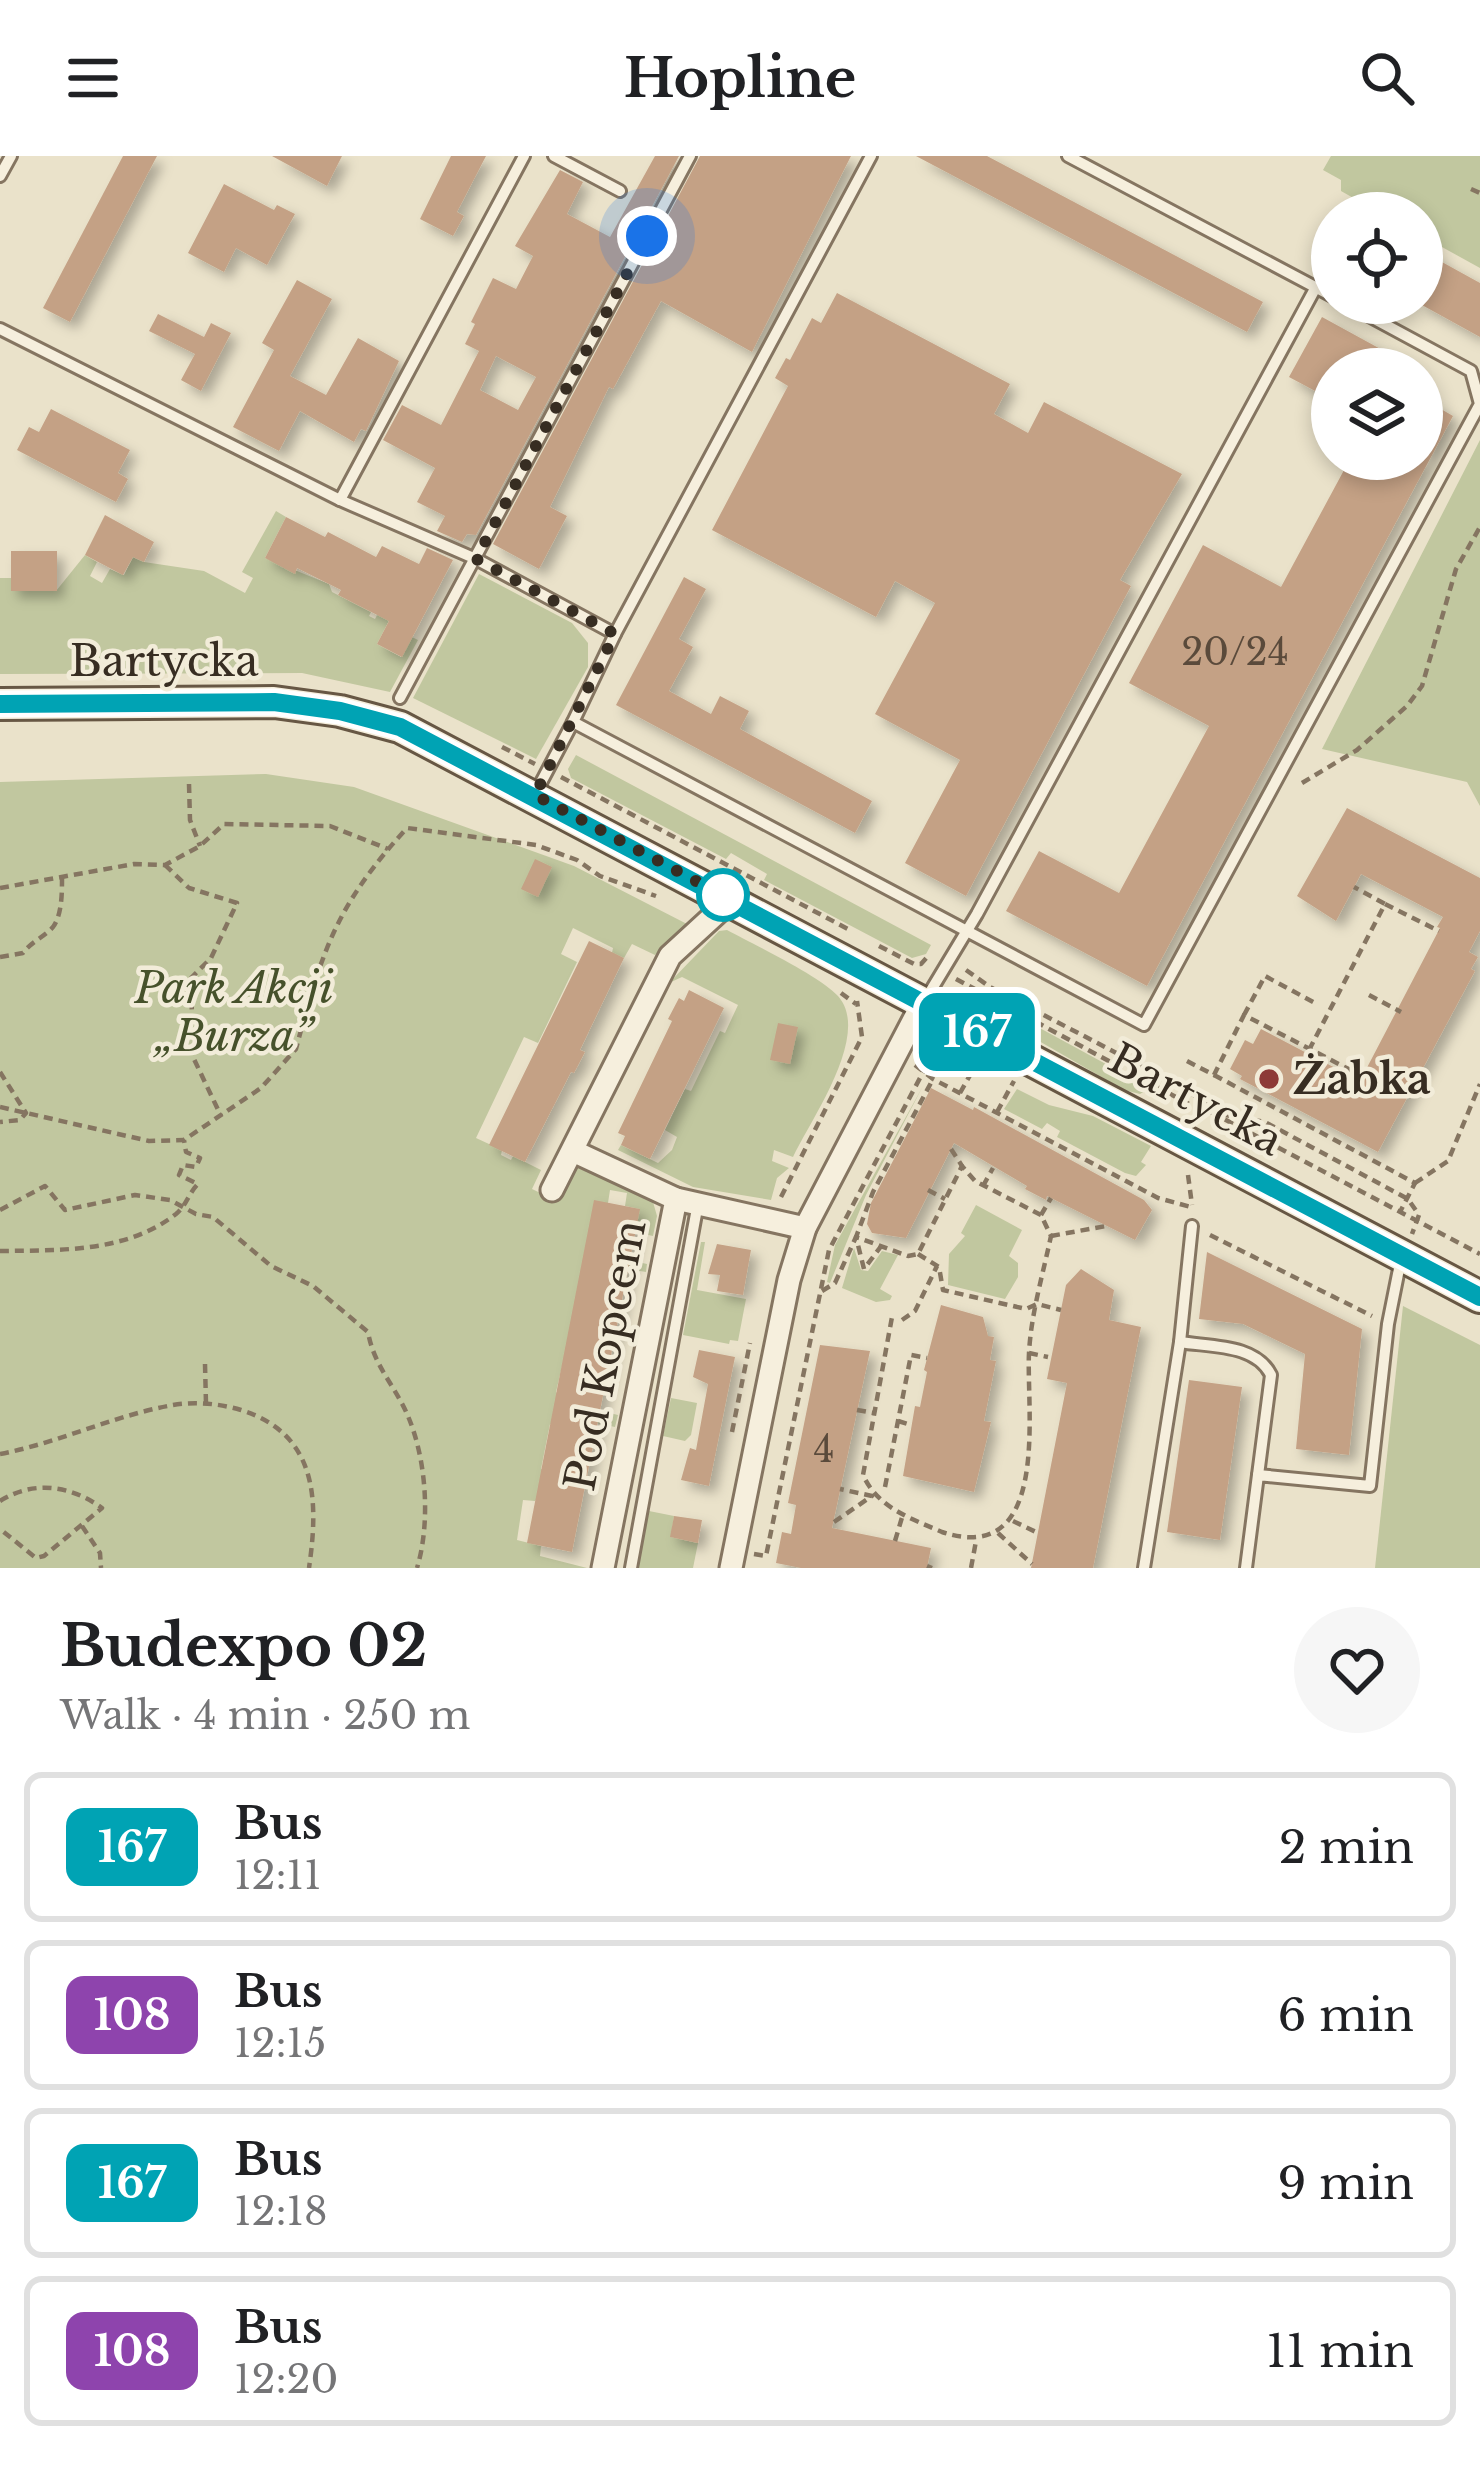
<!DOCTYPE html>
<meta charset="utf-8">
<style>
body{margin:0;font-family:"Libre Baskerville",serif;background:#f6f6f6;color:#202124;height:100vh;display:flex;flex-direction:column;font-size:45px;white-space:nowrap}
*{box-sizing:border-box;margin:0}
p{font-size:39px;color:#757577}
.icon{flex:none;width:66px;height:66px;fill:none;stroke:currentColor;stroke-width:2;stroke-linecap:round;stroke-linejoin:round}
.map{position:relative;height:1412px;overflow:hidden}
.side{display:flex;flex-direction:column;background:#fff;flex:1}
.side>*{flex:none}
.badge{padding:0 24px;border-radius:18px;font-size:42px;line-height:78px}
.tools{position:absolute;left:1311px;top:36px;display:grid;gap:24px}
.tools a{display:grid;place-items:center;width:132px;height:132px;border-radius:50%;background:#fff;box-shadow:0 6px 18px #0003;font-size:60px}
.you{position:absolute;width:60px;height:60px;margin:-30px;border:9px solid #fff;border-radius:50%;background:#1a73e8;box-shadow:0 0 0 18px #1a73e833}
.map>.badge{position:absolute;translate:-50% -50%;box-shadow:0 0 0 6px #fff}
.round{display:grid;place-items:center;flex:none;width:126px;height:126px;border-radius:63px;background:#f6f6f6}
.overview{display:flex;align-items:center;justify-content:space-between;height:204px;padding:0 60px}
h1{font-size:57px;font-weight:800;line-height:90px}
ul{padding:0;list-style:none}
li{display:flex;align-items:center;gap:36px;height:150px;margin:0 24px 18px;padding:0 36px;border:6px solid #e0e0e0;border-radius:18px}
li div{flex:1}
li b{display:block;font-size:45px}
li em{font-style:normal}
li .badge{min-width:132px;font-weight:700;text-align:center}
header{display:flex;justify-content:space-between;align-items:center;height:156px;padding:0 60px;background:#fff;font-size:54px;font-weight:800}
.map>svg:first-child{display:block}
.green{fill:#c1c79f}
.building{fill:#c4a185;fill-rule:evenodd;filter:url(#shadow)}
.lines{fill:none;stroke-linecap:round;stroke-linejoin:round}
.lane-casing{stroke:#857561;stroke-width:16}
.street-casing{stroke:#857561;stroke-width:27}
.secondary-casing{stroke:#675744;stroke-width:36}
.path{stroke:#857561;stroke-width:4.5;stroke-dasharray:9 6;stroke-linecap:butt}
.lane{stroke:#f6efdd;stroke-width:10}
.street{stroke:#f6efdd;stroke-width:21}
.secondary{stroke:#f6efdd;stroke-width:30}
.line-casing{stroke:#fff;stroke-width:27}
.line{stroke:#00a3b4;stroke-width:18}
.walk{stroke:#372d22;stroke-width:12;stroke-dasharray:0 21.6}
.stop-dot{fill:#fff;stroke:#00a3b4;stroke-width:6}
.poi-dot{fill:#8d3a37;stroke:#f2ecd9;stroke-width:4.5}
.labels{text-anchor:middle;stroke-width:9;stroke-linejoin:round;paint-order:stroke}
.number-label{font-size:36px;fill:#5a4a3b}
.street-label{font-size:42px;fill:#372d22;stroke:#f2ecd9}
.park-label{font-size:42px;font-style:italic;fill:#46512b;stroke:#f2ecd9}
.poi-label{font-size:42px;font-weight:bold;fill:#372d22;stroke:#f2ecd9;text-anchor:start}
</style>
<header><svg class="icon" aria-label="menu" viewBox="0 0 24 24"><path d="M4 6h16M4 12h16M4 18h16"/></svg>Hopline<svg class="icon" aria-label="search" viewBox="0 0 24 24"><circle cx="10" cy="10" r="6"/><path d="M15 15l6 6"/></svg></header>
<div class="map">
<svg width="1480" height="1412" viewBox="0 0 1480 1412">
<defs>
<filter id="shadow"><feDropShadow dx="7" dy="7" stdDeviation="6" flood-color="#0004"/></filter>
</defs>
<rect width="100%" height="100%" fill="#eae2ca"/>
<g class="green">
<path d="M1331 0H1480V112L1422 80V57H1380L1341 35V24L1323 14Z"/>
<path d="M1480 284V650L1467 626 1322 593Z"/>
<path d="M276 355 286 361 265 402 329 428 332 436 371 456 369 460 375 463 407 403 418 409 377 488 401 501 412 481 418 484 390 536 302 517 0 518V422H11V435H56L85 399 97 406 90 420 102 427 110 413 124 419 133 401 144 406 204 415 245 437 253 422 242 416Z"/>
<path d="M479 418 572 467 588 487V511L536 603 413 542Z"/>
<path d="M576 599 931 789 926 798 912 802 764 724 767 718 731 697 726 703 571 622 568 613Z"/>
<path d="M266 618 354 631 574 710 687 768 655 799 632 788 624 802 612 797 613 792 573 772 561 798 577 806 538 887 524 881 476 982 502 994 501 999 511 1004 513 1000 541 1014 532 1033 557 1045 576 1009 653 1046 657 1060 653 1080 635 1076 639 1053 625 1050 627 1037 610 1034 600 1098 647 1108 646 1116 628 1113 566 1193 556 1236 567 1247 618 1259 615 1271 568 1261 565 1271 550 1268 541 1313 561 1316 535 1345 523 1344 517 1384 541 1390 540 1400 587 1412H0V626Z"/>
<path d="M727 774C755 789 820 820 838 840 872 878 811 963 793 1001L774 994 772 1005 789 1012 777 1022 771 1044 693 1031 618 994 621 989 658 1007 672 994 677 981 665 974 685 933 691 935 720 875 725 877 738 849 682 821 669 827 719 775Z"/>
<path d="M990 845 1150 932 1140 938 1124 934 985 854Z"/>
<path d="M923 930 866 1039 830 1127 827 1126 835 1089Z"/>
<path d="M1017 933 1049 949 1093 960 1151 990 1141 1006 1146 1009 1136 1020 1125 1017 1057 981 1060 975 1047 967 1042 973 1004 953Z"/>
<path d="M976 1049 1022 1074 1009 1100 1018 1107V1121L1005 1143 948 1129 949 1098 965 1080 961 1077Z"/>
<path d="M701 1086H705L697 1134 746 1143 738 1185 730 1184 729 1188 683 1179Z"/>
<path d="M854 1092 861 1114 868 1115 882 1095 898 1099 880 1133 892 1140 890 1144 876 1146 842 1132Z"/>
<path d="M1403 1150 1480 1189V1412H1375Z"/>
<path d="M671 1242 697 1247 691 1279 685 1285 663 1280Z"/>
<path d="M649 1355 674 1360 671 1381 698 1387 693 1412H638Z"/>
</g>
<g class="building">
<path d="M123 0H157L70 166 43 152Z"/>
<path d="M272 0H342L327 30Z"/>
<path d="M451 0H486L457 56 464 60 453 80 420 63Z"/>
<path d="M655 0H679L476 379 467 378 462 386 437 375 445 360 417 346 435 312 383 284 402 249 441 269 479 195 465 188 475 168 471 166 493 122 516 133 533 100 515 90 560 14 583 26 567 58 610 81ZM496 200 536 221 518 254 480 234Z"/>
<path d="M700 0H851L752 196 661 145 613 233 609 231 550 351 567 360 539 413 493 388Z"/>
<path d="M916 0H987L1263 146 1247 176Z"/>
<path d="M224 28 274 54 277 49 295 58 267 109 236 92 224 116 188 97Z"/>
<path d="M1422 95 1480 127V181L1422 149Z"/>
<path d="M297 124 332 143 290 220 326 239 358 182 399 205 366 275 361 273 354 286 300 255 279 295 233 271 274 194 262 187Z"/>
<path d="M837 137 1010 228 994 258 1028 277 1044 246 1182 318 1120 424 1131 430 966 740 905 707 960 604 875 558 935 447 895 425 876 461 712 374 788 230 775 222 786 202 790 204 812 162 821 167Z"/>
<path d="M158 158 204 181 211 167 231 177 201 235 181 224 195 198 149 175Z"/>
<path d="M1322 161 1417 213H1332V244L1289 221Z"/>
<path d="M1422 242 1453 260 1147 830 1006 755 1039 695 1119 737 1209 570 1129 527 1203 389 1281 431 1350 303H1422Z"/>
<path d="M51 253 130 294 118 317 128 323 116 346 17 294 29 271 39 276Z"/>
<path d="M105 359 154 386 144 406 133 401 123 419 85 399Z"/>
<path d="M286 361 325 381 328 376 376 401 382 390 419 408 427 392 453 404 402 501 377 488 389 465 338 439 341 434 297 412 295 418 265 402Z"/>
<rect x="11" y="395" width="46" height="40"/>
<path d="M684 421 706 433 679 483 693 491 669 535 711 558 720 540 749 555 740 573 872 645 855 677 616 549Z"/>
<path d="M1347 652 1480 722V775L1469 796 1478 801 1471 813 1475 815 1378 996 1240 923 1242 920 1230 913 1245 884 1253 888 1261 873 1360 925 1440 772 1437 771 1443 761 1361 718 1336 765 1297 740Z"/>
<path d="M535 703 552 711 538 741 521 733Z"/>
<path d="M589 785 624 802 580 894 585 896 574 917 571 916 525 1006 489 989Z"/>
<path d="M689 834 724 852 650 1003 621 989 625 980 618 977 672 865 668 863 679 842 684 845Z"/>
<path d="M778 867 798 871 790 908 770 904Z"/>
<path d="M931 932 973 954 974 951 1144 1044 1152 1054 1135 1084 1047 1040 1046 1044 1025 1033 1027 1030 954 987 906 1082 872 1077 867 1068 871 1047Z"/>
<path d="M594 1044 640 1053 572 1396 527 1387Z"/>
<path d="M717 1088 751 1094 743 1139 717 1135 720 1119 708 1118Z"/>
<path d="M1207 1096 1362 1173 1349 1299 1296 1293 1305 1198 1243 1168 1199 1163Z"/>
<path d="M1081 1113 1114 1134 1109 1164 1141 1171 1093 1412H1031L1067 1227 1047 1223 1066 1129Z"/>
<path d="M941 1149 983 1161 988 1180 994 1181 990 1204 996 1205 984 1265 991 1266 974 1336 903 1320 915 1250 920 1251 927 1216 924 1214Z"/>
<path d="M820 1189 870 1195 832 1372 931 1392 927 1412H801L776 1407 782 1376 791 1378 796 1349 788 1347Z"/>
<path d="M699 1194 735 1201 709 1330 681 1324 690 1292 696 1294 708 1228 693 1221Z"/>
<path d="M1189 1224 1242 1231 1220 1384 1167 1376Z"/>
<path d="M674 1360 702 1364 698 1387 670 1381Z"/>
</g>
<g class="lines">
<defs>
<g id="lane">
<path d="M554 0 620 35"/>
<path d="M871 0 615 478 573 566 1144 869 1480 248 1471 215 1345 147"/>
<path d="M1068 0 1332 140"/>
<path d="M0 20 11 0"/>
<path d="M0 173 340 344 476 403 615 478"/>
<path d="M340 344 524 0"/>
<path d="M400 542 690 0"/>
<path d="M535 638 573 566"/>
<path d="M924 846 977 758 1316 131"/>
<path d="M1180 1186C1211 1191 1256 1188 1271 1219L1258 1319"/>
<path d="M631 1412 698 1047"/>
<path d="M1144 1412 1180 1186 1192 1070"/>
<path d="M1246 1412 1258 1319 1370 1330 1388 1168 1401 1103"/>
</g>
<g id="street">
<path d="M573 995 676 1043 603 1412"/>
<path d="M552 1034 670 800 731 744"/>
<path d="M676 1043 805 1072"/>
<path d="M731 1412 789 1124 805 1072 922 848"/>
</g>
<path id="secondary" d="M0 548 274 546 340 555 400 571 1480 1141"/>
</defs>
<use href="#lane" class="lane-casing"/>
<use href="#street" class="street-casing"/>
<use href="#secondary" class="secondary-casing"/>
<g class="path">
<path d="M1471 33 1480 37"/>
<path d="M502 591 535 608"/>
<path d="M561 621 848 773"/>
<path d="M1302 627 1357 594 1407 550 1422 530 1456 413 1480 371"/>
<path d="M189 628 190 664 200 690"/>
<path d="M165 709 189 732 237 747 211 802 191 822 193 901 221 960"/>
<path d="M0 732 134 708 165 709 200 690 224 668 330 670 388 693"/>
<path d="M1385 748 1439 775"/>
<path d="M879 790 914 808H921L930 798"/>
<path d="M0 801 23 797C31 786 44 781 53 771 62 759 62 737 62 722"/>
<path d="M966 814 990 831 1174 927 1202 944 1222 962 1480 1098"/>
<path d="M956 823 1202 955 1265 966 1408 1043 1419 1059 1412 1078"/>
<path d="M841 837 856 848"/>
<path d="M1369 839 1401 856"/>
<path d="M1244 859 1265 820 1315 847"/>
<path d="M1309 894 1385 748 1354 731"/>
<path d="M1187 905 1214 919 1244 859 1364 921"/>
<path d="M915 909 933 923 1158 1042 1191 1051"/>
<path d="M0 916 26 957 20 964 0 966"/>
<path d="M1214 919 1415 1027 1400 1056"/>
<path d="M960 937 978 905"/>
<path d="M0 951 149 985 184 984 261 932 296 893C322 794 337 748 407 672L536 689 577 704 600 720 656 740"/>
<path d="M997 956 1014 925"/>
<path d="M951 993 962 1010"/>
<path d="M1188 1019 1192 1049"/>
<path d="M1415 1027 1448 1005 1480 928"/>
<path d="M983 1030 993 1012"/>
<path d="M928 1034 945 1043"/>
<path d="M781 1041 862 881 857 845"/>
<path d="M0 1054 45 1030 65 1054 135 1039 170 1044 196 1058 213 1061 271 1110 313 1130 368 1176C373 1204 386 1219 400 1244 426 1289 432 1363 417 1412"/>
<path d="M1041 1059 1051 1042"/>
<path d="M1210 1079 1372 1160"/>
<path d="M1051 1080 1106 1070"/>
<path d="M882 1089 864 1113 856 1081 873 1036 933 923"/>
<path d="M0 1095C60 1094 126 1097 176 1058 187 1049 188 1038 198 1028L179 1019 183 1009 196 1011 200 1002 186 996 184 984"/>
<path d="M918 1098 939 1111 943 1134 1026 1153 1037 1148 1061 1154"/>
<path d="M822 1135 835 1127 856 1081 908 1100 918 1098 962 1010 975 1025 1041 1059 1051 1080C1043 1118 1031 1158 1029 1197 1026 1253 1052 1412 942 1376 910 1362 878 1352 863 1319L892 1161"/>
<path d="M902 1164 915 1155 937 1110"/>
<path d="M1029 1197 1048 1201"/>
<path d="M205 1208 206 1248"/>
<path d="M857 1254 874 1257"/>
<path d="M898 1265 911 1269"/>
<path d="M732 1276 750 1187"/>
<path d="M0 1298C58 1287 110 1261 168 1250 191 1245 218 1247 241 1254 317 1278 319 1343 309 1412"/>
<path d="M885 1331 911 1199 927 1202"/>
<path d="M0 1345C34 1324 70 1329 102 1352L44 1400 36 1402 0 1373"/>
<path d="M1013 1365 1038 1377"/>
<path d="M834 1366 872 1340 840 1333"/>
<path d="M82 1370 100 1397 101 1412"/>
<path d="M998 1377 1032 1408"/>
<path d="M895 1385 903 1358"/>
<path d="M754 1398 766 1400 829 1094 929 905 943 891"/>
<path d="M927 1410 932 1412"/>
<path d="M971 1412 976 1385"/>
</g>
<use href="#lane" class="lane"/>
<use href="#street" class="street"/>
<use href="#secondary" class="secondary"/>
</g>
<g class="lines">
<defs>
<path id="line" d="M0 548 274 546 340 555 400 571 1480 1141"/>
</defs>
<use href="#line" class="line-casing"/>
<use href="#line" class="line"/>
<path class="walk" d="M647 80 476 403 615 478 535 639 726 741 723 739"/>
</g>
<circle class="stop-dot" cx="723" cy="739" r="24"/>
<circle class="poi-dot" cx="1269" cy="923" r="12"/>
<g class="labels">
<g class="number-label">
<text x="1235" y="509">20/24</text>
<text x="824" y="1306">4</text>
</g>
<g class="street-label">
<text x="164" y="520">Bartycka</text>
<text transform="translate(1196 943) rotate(28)" y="15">Bartycka</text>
<text transform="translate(605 1199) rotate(-79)" y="15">Pod Kopcem</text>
</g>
<g class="park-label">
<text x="234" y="847">Park Akcji<tspan x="234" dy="48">„Burza”</tspan></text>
</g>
<g class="poi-label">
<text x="1293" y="938">Żabka</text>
</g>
</g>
</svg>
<div class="tools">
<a><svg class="icon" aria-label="locate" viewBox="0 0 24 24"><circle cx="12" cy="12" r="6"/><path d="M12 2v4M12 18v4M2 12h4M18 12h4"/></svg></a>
<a><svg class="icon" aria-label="layers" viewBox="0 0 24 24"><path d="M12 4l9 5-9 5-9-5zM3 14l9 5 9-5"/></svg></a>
</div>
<div class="you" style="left:647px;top:80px"></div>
<b class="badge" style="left:977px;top:876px;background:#00a3b4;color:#fff">167</b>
</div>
<section class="side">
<div class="overview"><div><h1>Budexpo 02</h1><p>Walk · 4 min · 250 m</p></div><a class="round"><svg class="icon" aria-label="heart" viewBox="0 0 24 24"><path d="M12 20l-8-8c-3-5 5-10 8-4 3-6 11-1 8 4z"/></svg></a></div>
<ul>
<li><span class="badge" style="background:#00a3b4;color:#fff">167</span><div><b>Bus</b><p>12:11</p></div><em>2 min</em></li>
<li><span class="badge" style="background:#8e44ad;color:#fff">108</span><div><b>Bus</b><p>12:15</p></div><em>6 min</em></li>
<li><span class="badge" style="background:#00a3b4;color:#fff">167</span><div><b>Bus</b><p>12:18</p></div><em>9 min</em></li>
<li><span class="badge" style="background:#8e44ad;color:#fff">108</span><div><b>Bus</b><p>12:20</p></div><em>11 min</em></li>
</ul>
</section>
